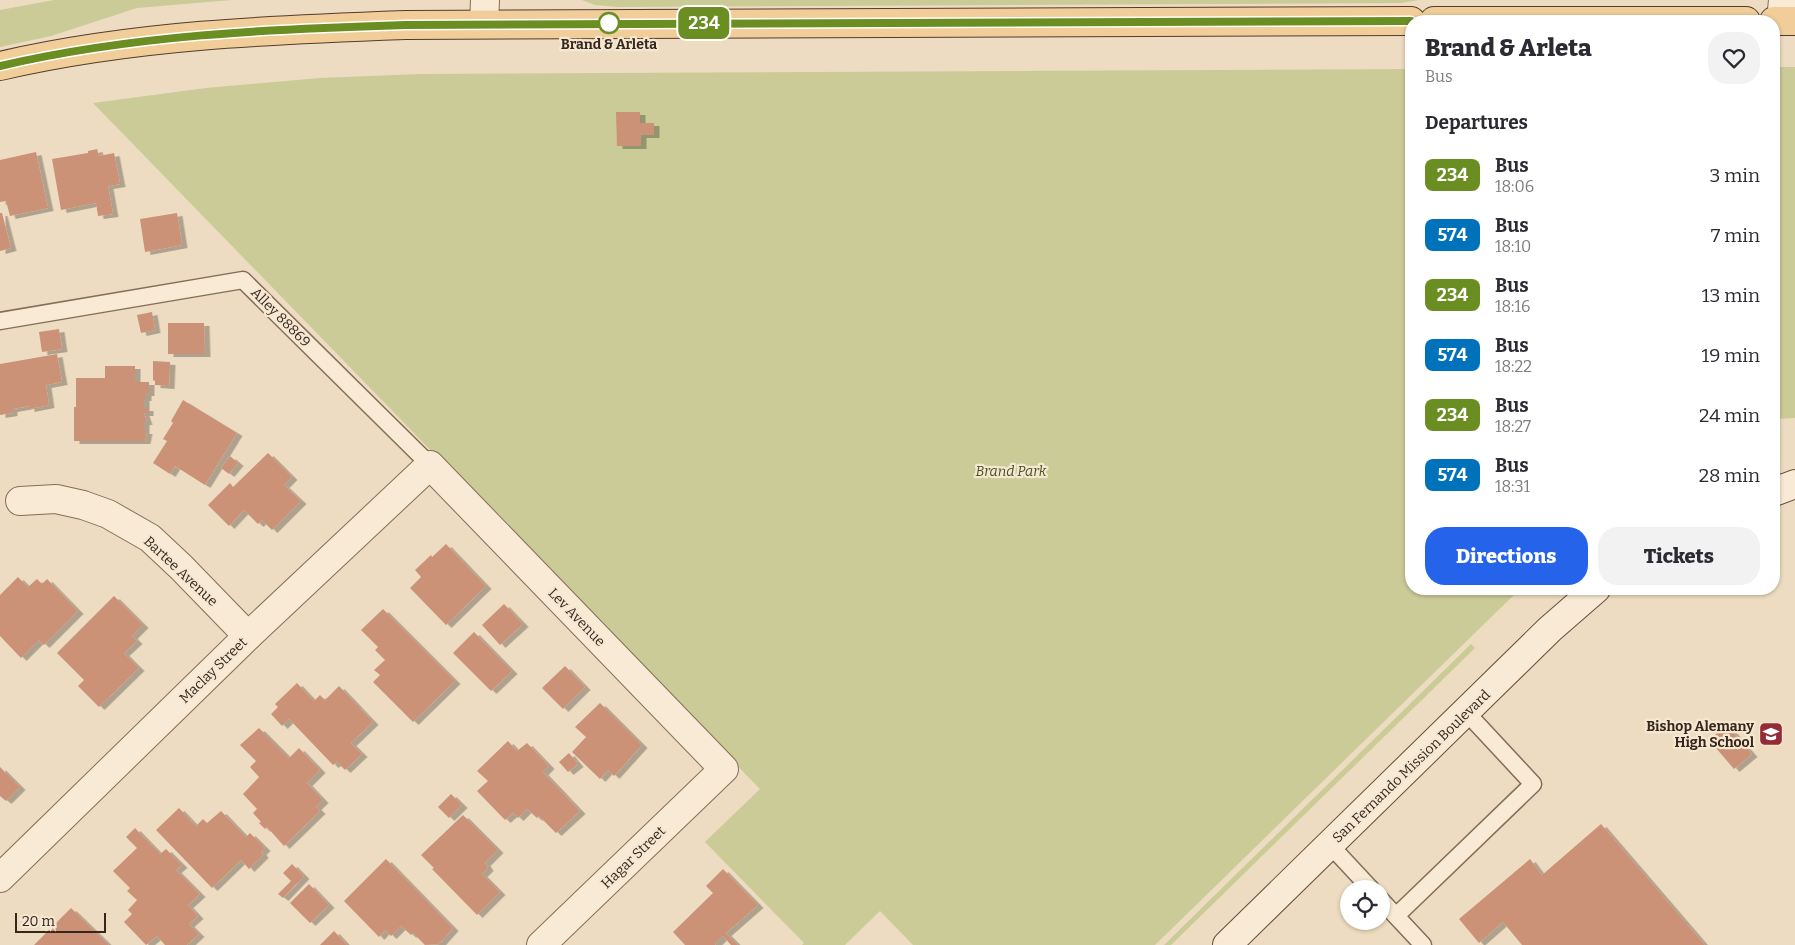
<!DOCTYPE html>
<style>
body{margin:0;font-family:Bitter,serif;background:#f2f2f3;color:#2b2b33;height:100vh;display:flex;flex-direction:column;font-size:19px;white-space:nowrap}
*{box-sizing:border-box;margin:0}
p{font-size:16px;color:#7c7c81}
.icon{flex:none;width:28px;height:28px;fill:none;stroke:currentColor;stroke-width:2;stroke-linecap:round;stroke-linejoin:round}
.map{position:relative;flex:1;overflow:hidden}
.panel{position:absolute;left:1405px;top:15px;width:375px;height:580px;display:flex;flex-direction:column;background:#fff;border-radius:20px;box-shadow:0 1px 4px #0004}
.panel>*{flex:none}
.badge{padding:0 10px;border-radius:8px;font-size:18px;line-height:32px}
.tools{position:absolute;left:1340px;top:880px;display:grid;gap:10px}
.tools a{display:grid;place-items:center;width:50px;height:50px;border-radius:50%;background:#fff;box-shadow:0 1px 4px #0004;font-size:25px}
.scale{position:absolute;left:15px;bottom:12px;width:91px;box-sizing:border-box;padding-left:5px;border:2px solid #36271d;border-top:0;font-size:14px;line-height:18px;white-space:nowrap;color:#36271d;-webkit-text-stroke:4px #f5e7d1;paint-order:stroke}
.map>.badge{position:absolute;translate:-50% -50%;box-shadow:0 0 0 2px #fff}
h2{padding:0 20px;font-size:19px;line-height:45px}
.round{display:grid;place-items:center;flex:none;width:52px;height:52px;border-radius:20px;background:#f2f2f3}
.overview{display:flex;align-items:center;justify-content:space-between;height:85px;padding:0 20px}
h1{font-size:24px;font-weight:800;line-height:38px}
.button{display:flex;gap:10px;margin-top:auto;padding:10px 20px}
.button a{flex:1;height:58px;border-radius:20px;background:#2563eb;color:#fff;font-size:20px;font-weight:800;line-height:58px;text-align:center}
.button a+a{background:#f2f2f3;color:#2b2b33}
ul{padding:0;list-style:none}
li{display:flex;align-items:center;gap:15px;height:60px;padding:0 20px}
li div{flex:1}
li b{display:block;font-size:19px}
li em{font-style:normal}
li .badge{min-width:55px;font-weight:700;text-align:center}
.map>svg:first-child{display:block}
.green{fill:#cacb96}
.building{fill:#cb9278;filter:url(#shadow)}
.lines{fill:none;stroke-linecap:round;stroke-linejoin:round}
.service-casing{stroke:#866d59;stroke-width:19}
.minor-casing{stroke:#866d59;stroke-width:30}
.secondary-casing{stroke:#684e3c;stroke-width:30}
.primary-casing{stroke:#543c2d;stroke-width:30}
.service{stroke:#f8ead4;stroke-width:16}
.minor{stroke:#f8ead4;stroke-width:28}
.secondary{stroke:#f8ead4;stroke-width:28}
.primary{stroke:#f0cd99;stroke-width:28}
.line-casing{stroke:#fff;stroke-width:11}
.line{stroke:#6b8e23;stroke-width:8}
.stop-dot{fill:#fff;stroke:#6b8e23;stroke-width:2.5}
.labels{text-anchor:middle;stroke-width:4.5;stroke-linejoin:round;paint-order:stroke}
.stop-label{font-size:14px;font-weight:bold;fill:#36271d;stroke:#f5e7d1}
.street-label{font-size:14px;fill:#36271d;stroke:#f5e7d1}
.park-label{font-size:14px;font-style:italic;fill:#4b5224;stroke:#f5e7d1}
.poi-label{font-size:14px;font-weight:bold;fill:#36271d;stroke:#f5e7d1;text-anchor:end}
</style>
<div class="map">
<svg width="1795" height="945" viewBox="0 0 1795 945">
<defs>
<filter id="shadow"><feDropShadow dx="5.5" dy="3" stdDeviation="0" flood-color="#0004"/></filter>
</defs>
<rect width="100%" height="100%" fill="#eddcc1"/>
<g class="green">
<path d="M54 0H232L137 8 51 36 0 47V10Z"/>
<path d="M582 0H1419L1401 3 618 7 595 5Z"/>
<path d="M1774 67H1795V418L1774 419Z"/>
<path d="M1411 69V589H1520L1155 945H913L880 911 845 945H802L804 943 705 842 760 789 93 103 206 88 320 78 420 74Z"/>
<path d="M1471 644 1475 648 1171 945H1164Z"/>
</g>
<g class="building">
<path d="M616 112H640V123H654V135H641V146H617Z"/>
<path d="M97 149 99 156 114 153 120 184 108 186 113 214 98 216 96 203 61 210 52 159 88 153V151Z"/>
<path d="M36 152 48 208 10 216 6 201 0 202V160Z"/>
<path d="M0 213H2L11 248 0 251Z"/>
<path d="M177 213 182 245 145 252 140 219Z"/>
<path d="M152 312 155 330 141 333 137 315Z"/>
<path d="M168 323H204L205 354H168Z"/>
<path d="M59 329 62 349 42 352 39 332Z"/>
<path d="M57 354 62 382 46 385 49 405 29 409V406L12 409V413L0 415V364Z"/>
<path d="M153 361 170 362 169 386 155 385V381L153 380Z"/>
<path d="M105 366H135V382H149V393H146V398H144V408H148V413H144L147 422H144V431H147L145 441H74V407H76V378H105Z"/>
<path d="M183 400 237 433 205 485 175 466 170 474 153 463 167 441 163 439 173 423 171 421Z"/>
<path d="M268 453 292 477 284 485 301 501 272 530 262 520 258 524 244 510 229 526 208 505 230 483 233 487Z"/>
<path d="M230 456 238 463 229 474 221 468Z"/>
<path d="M446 544 486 586 446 625 410 588 421 577 415 570 431 555 432 557Z"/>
<path d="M18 577 28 587 37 579 42 584 47 579 78 611 44 645 39 640 21 658 0 636V595Z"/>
<path d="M114 596 143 625 132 636 137 641 124 653 139 668 99 707 78 686 84 680 57 653Z"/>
<path d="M504 604 523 624 500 645 482 625Z"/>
<path d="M383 609 455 681 413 722 373 682 380 675 374 670 385 660 375 650 378 647 361 630Z"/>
<path d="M474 632 512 671 491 691 453 653Z"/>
<path d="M565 666 585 687 563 709 542 688Z"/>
<path d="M297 683 314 701 320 695 325 700 339 686 373 722 351 743 362 754 345 770 337 762 333 765 289 719 282 726 271 714 278 707 275 704Z"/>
<path d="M600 703 642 745 614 776 608 770 600 779 572 752 586 737 575 727Z"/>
<path d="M1727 725 1752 754 1734 769 1709 740Z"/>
<path d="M259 728 289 758 299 748 320 770 307 783 323 800 316 807 320 811 284 846 267 827 265 829 259 823 261 822 253 813 257 809 243 794 259 777 250 767 256 761 240 745Z"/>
<path d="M508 741 517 751 527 743 549 766 543 772 580 811 556 833 539 816 537 818 527 809 518 818 513 813 505 820 477 791 488 781 477 771Z"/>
<path d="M569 753 578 764 568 772 559 762Z"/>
<path d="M0 767 20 787 6 801 0 796Z"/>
<path d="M451 794 462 805 449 818 438 807Z"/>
<path d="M179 808 196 826 203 819 207 823 221 811 246 837 250 833 265 848 261 852 263 855 249 869 241 860 212 888 156 830Z"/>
<path d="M463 815 498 850 485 863 488 868 482 874 500 892 477 915 432 869 434 868 421 855Z"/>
<path d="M1601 824 1705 945H1522L1503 922 1479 943 1459 919 1530 859 1542 875Z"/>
<path d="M135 828 160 854 166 849 182 865 176 870 200 894 188 905 198 916 189 924 199 934 187 945H165L157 936 146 945 124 922 132 914 128 910 137 900 127 891 130 888 113 871 137 848 126 837Z"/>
<path d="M386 859 453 928 438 945 437 944 425 945 413 933 411 935 401 926 391 936 385 930 379 937 344 901Z"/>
<path d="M292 864 304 876 283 898 278 894 291 881 283 873Z"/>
<path d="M723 869 758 905 726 933 738 945H731L723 936 715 944 716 945H685L673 932 713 893 706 886Z"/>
<path d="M309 884 329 905 310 923 290 903Z"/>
<path d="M71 908 109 945H34Z"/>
<path d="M334 931 347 945H320Z"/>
</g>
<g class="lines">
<defs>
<g id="service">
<path d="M0 321 243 280 430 465"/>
<path d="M1330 845 1371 889"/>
<path d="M1381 900 1423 945"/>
<path d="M1396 916 1533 784 1466 712"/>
</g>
<g id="minor">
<path d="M1781 21 1783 0"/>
<path d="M484 24 485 0"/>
<path d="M20 501 56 499 83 505 108 514 150 538 181 567 248 636"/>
<path d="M0 878 248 636 430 465 724 769 541 945"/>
</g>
<g id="secondary">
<path d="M1774 492 1795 484"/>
<path d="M1227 945 1550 629 1596 589"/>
</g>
<g id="primary">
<path d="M1434 21H1746"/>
<path d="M1774 21H1795"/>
<path d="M0 66C133 35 270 30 406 25L1411 21"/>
</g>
</defs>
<use href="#service" class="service-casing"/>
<use href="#minor" class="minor-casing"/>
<use href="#secondary" class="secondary-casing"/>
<use href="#primary" class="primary-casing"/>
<use href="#service" class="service"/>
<use href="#minor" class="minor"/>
<use href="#secondary" class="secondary"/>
<use href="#primary" class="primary"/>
</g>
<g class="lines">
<defs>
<path id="line" d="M0 66C133 35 270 29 406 25L1411 21"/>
</defs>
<use href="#line" class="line-casing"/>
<use href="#line" class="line"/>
</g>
<defs>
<symbol id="school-square" viewBox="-11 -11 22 22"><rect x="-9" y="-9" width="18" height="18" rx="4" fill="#942a35" stroke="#f5e7d1"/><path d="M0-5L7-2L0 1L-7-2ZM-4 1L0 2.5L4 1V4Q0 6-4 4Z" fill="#fff"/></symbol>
</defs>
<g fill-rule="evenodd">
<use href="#school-square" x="1757" y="720" width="28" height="28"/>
</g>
<circle class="stop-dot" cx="609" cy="23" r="10"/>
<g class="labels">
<g class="stop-label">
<text x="609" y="49">Brand &amp; Arleta</text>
</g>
<g class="street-label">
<text transform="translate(281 317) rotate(45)" y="5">Alley 88869</text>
<text transform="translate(181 571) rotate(43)" y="5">Bartee Avenue</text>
<text transform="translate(577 617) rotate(46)" y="5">Lev Avenue</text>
<text transform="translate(213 670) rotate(-44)" y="5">Maclay Street</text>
<text transform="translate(1411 766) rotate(-44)" y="5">San Fernando Mission Boulevard</text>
<text transform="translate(633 857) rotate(-44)" y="5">Hagar Street</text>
</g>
<g class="park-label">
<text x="1011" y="476">Brand Park</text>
</g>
<g class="poi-label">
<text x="1754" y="731">Bishop Alemany<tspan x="1754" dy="16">High School</tspan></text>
</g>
</g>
</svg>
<div class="tools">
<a><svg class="icon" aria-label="locate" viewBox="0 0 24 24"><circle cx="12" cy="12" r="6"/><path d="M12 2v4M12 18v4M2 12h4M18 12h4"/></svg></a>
</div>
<div class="scale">20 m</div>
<b class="badge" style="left:704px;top:23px;background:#6b8e23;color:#fff">234</b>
<section class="panel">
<div class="overview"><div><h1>Brand &amp; Arleta</h1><p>Bus</p></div><a class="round"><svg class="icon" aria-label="heart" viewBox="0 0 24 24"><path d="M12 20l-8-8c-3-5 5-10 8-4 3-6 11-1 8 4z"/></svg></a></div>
<h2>Departures</h2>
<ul>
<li><span class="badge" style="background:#6b8e23;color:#fff">234</span><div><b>Bus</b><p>18:06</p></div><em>3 min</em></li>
<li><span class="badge" style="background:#0072bc;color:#fff">574</span><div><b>Bus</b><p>18:10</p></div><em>7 min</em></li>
<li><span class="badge" style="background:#6b8e23;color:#fff">234</span><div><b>Bus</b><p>18:16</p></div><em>13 min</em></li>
<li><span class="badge" style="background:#0072bc;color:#fff">574</span><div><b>Bus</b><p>18:22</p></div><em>19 min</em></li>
<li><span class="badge" style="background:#6b8e23;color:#fff">234</span><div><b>Bus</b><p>18:27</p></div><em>24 min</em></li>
<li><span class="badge" style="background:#0072bc;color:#fff">574</span><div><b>Bus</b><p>18:31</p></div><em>28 min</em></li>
</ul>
<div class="button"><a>Directions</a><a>Tickets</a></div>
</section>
</div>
